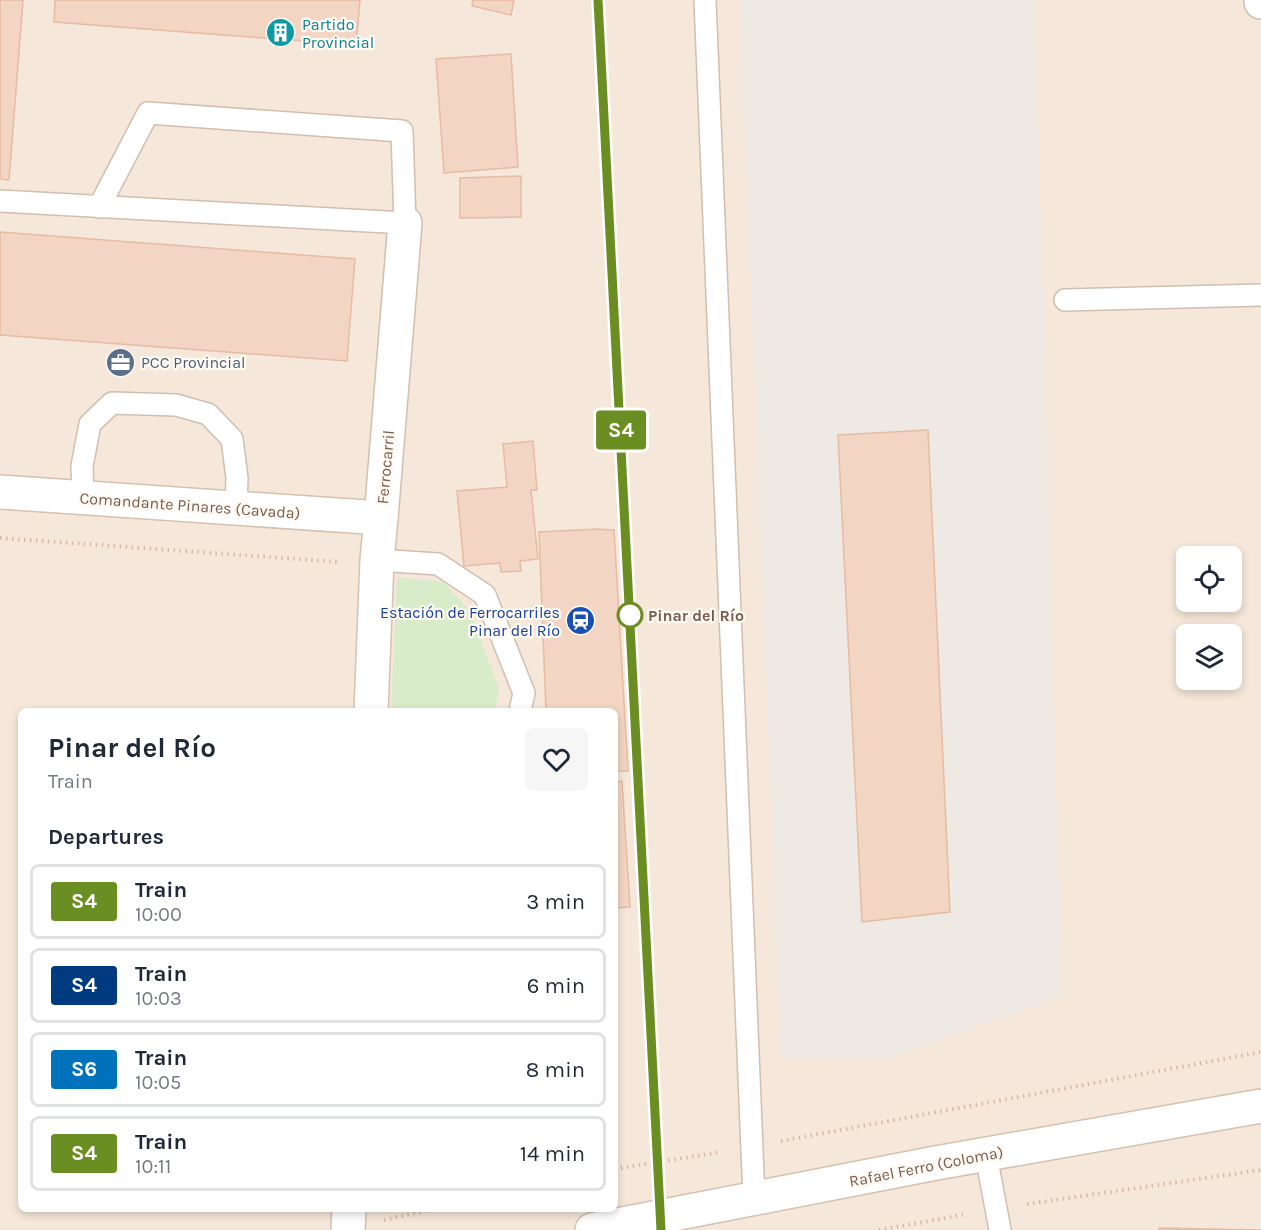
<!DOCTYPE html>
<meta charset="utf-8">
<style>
body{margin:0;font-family:Karla,sans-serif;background:#f6f6f7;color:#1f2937;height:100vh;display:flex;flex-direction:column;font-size:22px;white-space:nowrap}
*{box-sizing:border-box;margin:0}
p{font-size:20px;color:#747a83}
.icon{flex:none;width:33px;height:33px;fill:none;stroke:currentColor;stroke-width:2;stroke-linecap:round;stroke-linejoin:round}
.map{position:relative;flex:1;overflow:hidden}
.side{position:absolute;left:18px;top:708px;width:600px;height:504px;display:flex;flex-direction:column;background:#fff;border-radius:9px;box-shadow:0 3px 9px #0003}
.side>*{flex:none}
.badge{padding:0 12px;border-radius:4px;font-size:21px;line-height:39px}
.tools{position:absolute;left:1176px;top:546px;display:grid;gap:12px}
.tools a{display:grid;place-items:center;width:66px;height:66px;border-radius:9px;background:#fff;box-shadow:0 3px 9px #0003;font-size:30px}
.map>.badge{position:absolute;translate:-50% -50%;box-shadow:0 0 0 3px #fff}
h2{padding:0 30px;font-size:22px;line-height:54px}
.round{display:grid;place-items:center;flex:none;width:63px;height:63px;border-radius:9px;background:#f6f6f7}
.head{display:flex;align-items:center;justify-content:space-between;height:102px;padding:0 30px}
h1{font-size:28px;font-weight:700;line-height:45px}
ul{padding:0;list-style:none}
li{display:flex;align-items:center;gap:18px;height:75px;margin:0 12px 9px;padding:0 18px;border:3px solid #e0e1e3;border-radius:9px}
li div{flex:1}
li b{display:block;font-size:22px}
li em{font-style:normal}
li .badge{min-width:66px;font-weight:700;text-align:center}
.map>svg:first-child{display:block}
.residential{fill:#f5e8da;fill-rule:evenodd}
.industrial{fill:#efe9e4}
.green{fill:#d8ecc9}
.building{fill:#f3d5c3;stroke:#e6bba3;stroke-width:1.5}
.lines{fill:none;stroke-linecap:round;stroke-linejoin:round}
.lane-casing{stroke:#d1beb0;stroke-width:24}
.street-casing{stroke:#d1beb0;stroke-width:36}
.secondary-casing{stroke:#d6c0b0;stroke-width:36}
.path{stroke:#d9b8a5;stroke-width:4;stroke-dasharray:1.5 4.5;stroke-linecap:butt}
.lane{stroke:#fff;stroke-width:21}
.street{stroke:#fff;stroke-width:33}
.secondary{stroke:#fff;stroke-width:33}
.rail{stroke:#b9a8c9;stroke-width:4.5;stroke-dasharray:9 6;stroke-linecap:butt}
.line-casing{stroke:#fff;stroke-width:14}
.line{stroke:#6b8e23;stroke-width:9}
.stop-dot{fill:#fff;stroke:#6b8e23;stroke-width:3}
.labels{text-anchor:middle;stroke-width:4.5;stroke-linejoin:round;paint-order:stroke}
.culture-label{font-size:16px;fill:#0d838f;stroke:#fffaf3;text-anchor:start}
.service-label{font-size:16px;fill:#4e5e75;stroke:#fffaf3;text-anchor:start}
.street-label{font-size:16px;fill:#7a5c4d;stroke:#fffaf3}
.transit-label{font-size:16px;fill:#164399;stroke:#fffaf3;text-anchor:end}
.stop-label{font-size:16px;font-weight:bold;fill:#7a5c4d;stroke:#fffaf3;text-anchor:start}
</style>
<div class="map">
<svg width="1261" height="1230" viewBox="0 0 1261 1230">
<rect width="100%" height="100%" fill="#fdf6ec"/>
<path class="residential" d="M0 0H1261V1230H0ZM1186 556H1232V602H1186ZM1186 634H1232V680H1186ZM21 711H615V1209H21Z"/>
<path class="industrial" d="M740 0H1035L1062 996 886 1059 781 1057Z"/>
<path class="green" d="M397 577 443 582 470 611 499 688 495 711H391Z"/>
<g class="building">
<path d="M0 0H23L9 180 0 179Z"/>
<path d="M55 0H360L356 45 54 22Z"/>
<path d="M473 0H514L511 15 472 6Z"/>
<path d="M511 54 518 167 444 173 436 59Z"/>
<path d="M521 176V217L460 218V178Z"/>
<path d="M0 232 355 259 347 361 0 335Z"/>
<path d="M928 430 950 912 862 922 838 435Z"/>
<path d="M533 441 537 490H531L538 559 520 561 521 571 501 572 500 563 464 566 457 491 507 487 503 444Z"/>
<path d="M597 529 614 530 628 771H615V711H546L539 532Z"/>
<path d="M622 781 630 907 615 908V782Z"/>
<path d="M1159 1228 1261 1230H1159Z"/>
</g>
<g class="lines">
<defs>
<g id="lane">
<path d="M705 0 754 1199"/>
<path d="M0 201 405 223 402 131 148 113 99 207"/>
<path d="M1065 300 1261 295"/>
<path d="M83 497 82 466 90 424 112 403 176 405 208 414 232 439 237 478 236 508"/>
<path d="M377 560 438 564 485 595 524 693 520 711"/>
<path d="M986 1155 1000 1230"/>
</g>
<g id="street">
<path d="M1261 0V2"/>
<path d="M381 518 405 223"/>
</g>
<g id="secondary">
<path d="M0 492 381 518 377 560 371 711"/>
<path d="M348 1230 349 1209"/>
<path d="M592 1230 936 1163 1261 1106"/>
</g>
</defs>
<use href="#lane" class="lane-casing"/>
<use href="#street" class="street-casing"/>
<use href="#secondary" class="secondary-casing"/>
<g class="path">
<path d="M0 538 340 562"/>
<path d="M781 1141 1261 1052"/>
<path d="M615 1169 721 1152"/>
<path d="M1027 1204 1261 1170"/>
<path d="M384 1220 433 1209"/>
<path d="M879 1230 967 1214"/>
</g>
<use href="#lane" class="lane"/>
<use href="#street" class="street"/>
<use href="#secondary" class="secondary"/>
<path class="rail" d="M598 0 661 1230"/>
</g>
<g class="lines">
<defs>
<path id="line" d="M598 0 661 1230"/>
</defs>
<use href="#line" class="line-casing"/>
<use href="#line" class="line"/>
</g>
<defs>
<symbol id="building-disc" viewBox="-11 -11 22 22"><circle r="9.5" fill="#0f9aa8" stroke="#fffaf3"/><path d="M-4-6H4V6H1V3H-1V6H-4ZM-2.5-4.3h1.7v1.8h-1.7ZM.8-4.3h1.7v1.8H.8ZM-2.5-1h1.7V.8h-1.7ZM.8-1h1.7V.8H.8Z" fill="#fff"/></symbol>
<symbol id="office-disc" viewBox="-11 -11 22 22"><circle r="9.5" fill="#5c6f8a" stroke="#fffaf3"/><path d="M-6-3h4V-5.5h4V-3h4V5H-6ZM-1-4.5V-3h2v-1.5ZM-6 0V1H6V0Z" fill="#fff"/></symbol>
<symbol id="station-disc" viewBox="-11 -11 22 22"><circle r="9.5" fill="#1a4fb4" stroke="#fffaf3"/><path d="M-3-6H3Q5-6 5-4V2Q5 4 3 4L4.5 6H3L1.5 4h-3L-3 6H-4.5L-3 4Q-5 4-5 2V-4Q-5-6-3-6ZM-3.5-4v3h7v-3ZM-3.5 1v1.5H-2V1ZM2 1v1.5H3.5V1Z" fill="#fff"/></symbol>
</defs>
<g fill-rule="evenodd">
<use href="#building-disc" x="264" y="16" width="33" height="33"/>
<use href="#office-disc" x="104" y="346" width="33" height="33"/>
<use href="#station-disc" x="564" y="604" width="33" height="33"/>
</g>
<circle class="stop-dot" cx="630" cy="615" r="12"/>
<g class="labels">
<g class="culture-label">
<text x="302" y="30">Partido<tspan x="302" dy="18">Provincial</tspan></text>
</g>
<g class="service-label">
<text x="141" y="368">PCC Provincial</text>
</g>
<g class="street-label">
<text transform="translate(385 467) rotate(-85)" y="6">Ferrocarril</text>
<text transform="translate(190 505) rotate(4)" y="6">Comandante Pinares (Cavada)</text>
<text transform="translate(926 1166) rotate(-11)" y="6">Rafael Ferro (Coloma)</text>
</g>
<g class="transit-label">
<text x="560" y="618">Estación de Ferrocarriles<tspan x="560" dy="18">Pinar del Río</tspan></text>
</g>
<g class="stop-label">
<text x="648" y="621">Pinar del Río</text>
</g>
</g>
</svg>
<div class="tools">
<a><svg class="icon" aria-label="locate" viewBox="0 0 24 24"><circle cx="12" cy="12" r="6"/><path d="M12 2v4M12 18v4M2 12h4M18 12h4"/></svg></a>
<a><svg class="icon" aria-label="layers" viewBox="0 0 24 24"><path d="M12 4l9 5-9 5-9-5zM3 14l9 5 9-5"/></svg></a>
</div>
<b class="badge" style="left:621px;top:430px;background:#6b8e23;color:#fff">S4</b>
<section class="side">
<div class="head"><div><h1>Pinar del Río</h1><p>Train</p></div><a class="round"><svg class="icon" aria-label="heart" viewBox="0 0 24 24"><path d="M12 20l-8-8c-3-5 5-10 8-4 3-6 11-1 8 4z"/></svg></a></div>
<h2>Departures</h2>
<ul>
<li><span class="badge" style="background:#6b8e23;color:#fff">S4</span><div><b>Train</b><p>10:00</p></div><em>3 min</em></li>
<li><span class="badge" style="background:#003b80;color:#fff">S4</span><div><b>Train</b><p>10:03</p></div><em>6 min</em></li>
<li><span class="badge" style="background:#0072bc;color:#fff">S6</span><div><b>Train</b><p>10:05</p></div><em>8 min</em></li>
<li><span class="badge" style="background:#6b8e23;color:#fff">S4</span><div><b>Train</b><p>10:11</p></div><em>14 min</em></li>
</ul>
</section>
</div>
